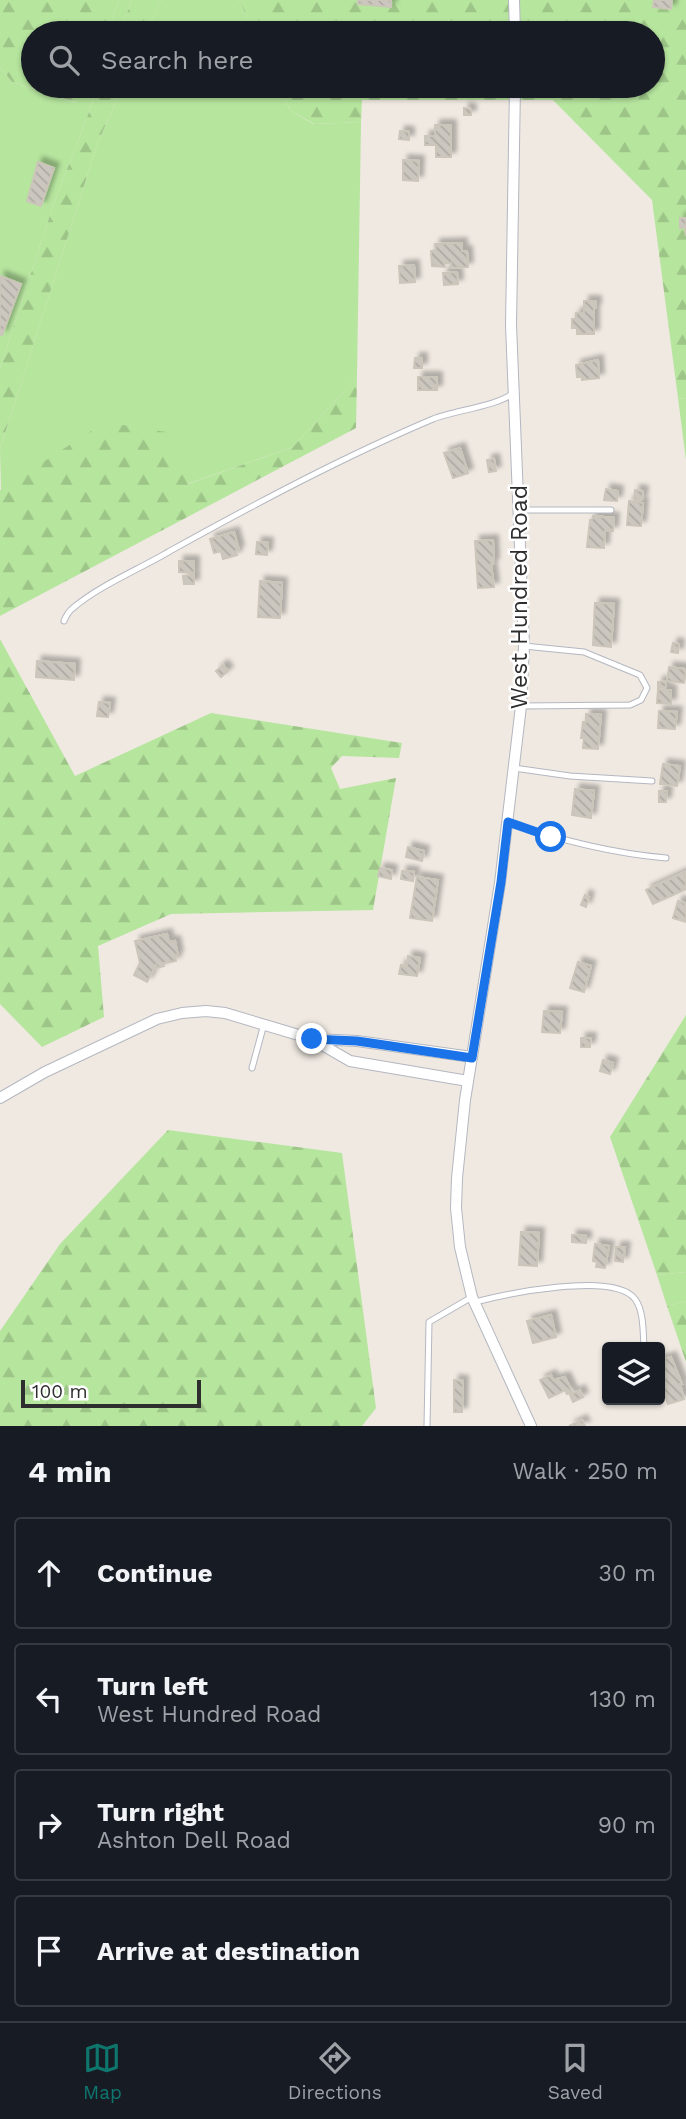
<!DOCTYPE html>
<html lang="en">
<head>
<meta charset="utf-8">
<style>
  body { margin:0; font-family:"Work Sans",sans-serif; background:#242831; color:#f1f3f6 }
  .controls { position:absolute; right:21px; bottom:21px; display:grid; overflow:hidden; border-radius:7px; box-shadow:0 2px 5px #0004 }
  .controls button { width:63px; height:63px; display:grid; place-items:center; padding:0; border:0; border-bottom:2px solid #363941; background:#171b24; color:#f1f3f6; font:35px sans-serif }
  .scale { position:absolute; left:21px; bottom:18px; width:180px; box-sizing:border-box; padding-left:7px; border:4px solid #2e2e2e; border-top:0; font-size:19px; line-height:24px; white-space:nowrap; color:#2e2e2e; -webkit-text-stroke:5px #fff; paint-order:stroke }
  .stop { position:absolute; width:21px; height:21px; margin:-16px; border:5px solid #1a73e8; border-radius:50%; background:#fff }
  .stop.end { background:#1a73e8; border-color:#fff; box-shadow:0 2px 7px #0008 }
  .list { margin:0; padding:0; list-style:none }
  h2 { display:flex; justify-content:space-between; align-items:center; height:91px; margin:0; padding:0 28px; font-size:30px }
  h2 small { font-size:23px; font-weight:400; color:#9ea1a6 }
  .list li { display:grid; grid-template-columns:46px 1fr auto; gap:21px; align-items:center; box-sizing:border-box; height:112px; margin:0 14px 14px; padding:0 14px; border:2px solid #363941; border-radius:7px }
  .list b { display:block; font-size:26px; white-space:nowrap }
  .list p { margin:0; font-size:23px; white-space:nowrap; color:#9ea1a6 }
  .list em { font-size:23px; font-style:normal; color:#9ea1a6 }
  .icon { flex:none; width:38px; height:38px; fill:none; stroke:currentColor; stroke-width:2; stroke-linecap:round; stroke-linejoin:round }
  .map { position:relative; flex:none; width:686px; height:1426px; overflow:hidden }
  .search { position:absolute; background:#171b24; box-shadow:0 2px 5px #0004; left:21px; right:21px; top:21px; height:77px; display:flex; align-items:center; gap:18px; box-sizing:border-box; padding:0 24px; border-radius:38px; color:#9ea1a6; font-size:26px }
  .sheet { height:595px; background:#171b24 }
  nav { display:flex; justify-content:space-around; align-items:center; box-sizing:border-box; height:98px; border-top:2px solid #363941; background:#171b24; font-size:19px; color:#9ea1a6 }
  nav a { display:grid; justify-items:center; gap:4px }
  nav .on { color:#0f766e }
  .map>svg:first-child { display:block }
  .grass { fill:#b6e59e }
  .forest { fill:url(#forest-firs) }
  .building { fill:url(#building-back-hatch); stroke:#cbc5ba; stroke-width:2; filter:url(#shadow) }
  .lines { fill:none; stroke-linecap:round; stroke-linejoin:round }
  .lane-casing { stroke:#b4b7c1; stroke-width:7 }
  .street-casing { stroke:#b4b7c1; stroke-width:12 }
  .lane { stroke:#fff; stroke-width:5 }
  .street { stroke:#fff; stroke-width:10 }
  .route { stroke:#1a73e8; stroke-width:9 }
  .labels { text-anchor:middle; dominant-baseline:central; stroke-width:5; stroke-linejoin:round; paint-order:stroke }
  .street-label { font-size:23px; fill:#2e2e2e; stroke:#fff }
</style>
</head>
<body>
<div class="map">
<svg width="686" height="1426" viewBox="0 0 686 1426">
  <defs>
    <pattern id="forest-firs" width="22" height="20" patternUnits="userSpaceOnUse" patternTransform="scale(1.75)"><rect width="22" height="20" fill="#b6e59e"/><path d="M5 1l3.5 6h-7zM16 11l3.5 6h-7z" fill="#9dc588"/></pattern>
    <pattern id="building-back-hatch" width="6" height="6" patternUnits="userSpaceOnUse" patternTransform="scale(1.75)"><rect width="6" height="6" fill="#cbc7bf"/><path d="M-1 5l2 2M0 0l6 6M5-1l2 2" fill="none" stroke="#afaba4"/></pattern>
    <filter id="shadow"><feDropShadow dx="5" dy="-5" stdDeviation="2" flood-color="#0004"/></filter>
  </defs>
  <rect width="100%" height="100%" fill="#efe9e1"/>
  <path class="grass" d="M119,0H132L119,33H99L111,22Z
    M161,0H239L255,33H146Z
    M0,67L12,82L77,103L85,86H99L53,206L0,368Z
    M123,86H279L290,110L313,124L361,122L357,377L293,447L187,484L1,491L0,449L98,142Z
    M678,398L686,399V460Z
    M686,1272V1301L667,1306L657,1275Z"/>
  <path class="forest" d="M0,0H119L111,22L99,33H33V86H85L78,103L12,82L0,67Z
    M132,0H161L146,33H119Z
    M239,0H686V399L678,398L652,200L553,100H362L361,122L314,124L290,110L279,86H653V33H255Z
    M99,86H123L98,142L0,449V368L53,206Z
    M357,377L356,428L0,616V490L105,422L166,432L188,484L293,447Z
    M0,639L75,776L211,713L402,743L399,758L342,756L331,768L340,789L396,778L373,910L171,914L98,946L104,1017L42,1047L0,1004Z
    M686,1015V1272L657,1275L610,1137Z
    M168,1130L342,1153L376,1408L362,1426H0V1331L60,1244Z
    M686,1301V1362L667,1306Z"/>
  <path class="building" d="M358,0H391V7L358,4Z
    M654,0H672L671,9L653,7Z
    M52,86H65L62,92Z
    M464,108L471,109V115H464Z
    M435,125H451V157H436V145H425V136H435Z
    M400,131L409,132V140L399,139Z
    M403,160L419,161L418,181L403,180Z
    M38,162L54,168L41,206L27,201Z
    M680,218H686V236L685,227L680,228Z
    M462,243V251H467L468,267L451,268V263H444L445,267L432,266L431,251L436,250L435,244Z
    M414,265L415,282L400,283L399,266Z
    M457,272L458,284L444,285L443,273Z
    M0,276L21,284L2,335L0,334Z
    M584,301H596V308H594V334H577V328H572V319H576V313H584Z
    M415,358H422V368H414Z
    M598,360L599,378L582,380V377H577L576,365Z
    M418,377H437V390H418Z
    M460,448L468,473L453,478L444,453Z
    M494,459L496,471L489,472L487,460Z
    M606,489L618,491L617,501L604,500Z
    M635,490L643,491L642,500L634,499Z
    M629,501L643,503L641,526L627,525Z
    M593,516L614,518L613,531H605L604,548L587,547L590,520H592Z
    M234,532L239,550L236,551L237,555L223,559L221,551L214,553L210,539Z
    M493,540L494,563L491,564L494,587L478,588L475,541Z
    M257,542L268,543L267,555L256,554Z
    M179,561H194V573L179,572Z
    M194,575V584H184L183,576Z
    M260,581L282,583L280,618L258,617Z
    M595,603L614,604L611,647L593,645Z
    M673,643L679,644L678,653L671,652Z
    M37,661L75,664L74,680L36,677Z
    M223,665L228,671L221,677L216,671Z
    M669,667L686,669L684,683L667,681Z
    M666,681V687L658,688V682Z
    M658,690H671V704L657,703Z
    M99,702L110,703L108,717L97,716Z
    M659,711L677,712L675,729L658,728Z
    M586,714L601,715L598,749L583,748L584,738H581L583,722H586Z
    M663,764L680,766L677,786L660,784Z
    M575,789L594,791L591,818L572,815Z
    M659,791H667L666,802H659Z
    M408,847L424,851L422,861L406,857Z
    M380,868L392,870L391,879L378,876Z
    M402,871L414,872L413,881L401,879Z
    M685,872L686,889L653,904L646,890Z
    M417,877L438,880L432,921L410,918Z
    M585,895L589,897L586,907L581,905Z
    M678,901L685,903L684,910L686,911V922L673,918Z
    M167,934L169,942L175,941L178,956H175L176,961L164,963V966L157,968L156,965L147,982L134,975L140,963L135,941Z
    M408,956L420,958L417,976L399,974L401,965L407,966Z
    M578,962L591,966L584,992L570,988Z
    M544,1011L562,1012L560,1033L542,1032Z
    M581,1038H591L590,1047H581Z
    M603,1060L613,1063L610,1074L600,1071Z
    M521,1232L539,1233L537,1266L519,1265Z
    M572,1235L586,1236V1243L572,1242Z
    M595,1244L609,1246L605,1268L596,1267L597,1262L593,1261Z
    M616,1247H625L623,1262L615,1261Z
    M551,1315L556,1337L533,1343L527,1321Z
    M671,1357L682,1384H680L684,1399L668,1404L664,1391L660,1392V1360Z
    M551,1375L553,1380L565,1377L572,1392L567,1394L565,1390L549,1398L540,1380Z
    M454,1380L463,1381L462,1412H454Z
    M580,1390L583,1397L573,1402L570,1395Z
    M582,1420L585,1426H569Z"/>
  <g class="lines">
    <g class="lane-casing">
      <path id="lane" d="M519,510H611
        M64,621C66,616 69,611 73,608C100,585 140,569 170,551C255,504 343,457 433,419C453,411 501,405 513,393
        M521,706L630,705L641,700L647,688L640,675L584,652L524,646
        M514,768L570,776L652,781
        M508,822C559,840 612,853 666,858
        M252,1068L264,1024
        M475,1302C506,1294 614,1271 635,1299C644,1311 643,1333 644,1347
        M427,1426L429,1322L472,1297"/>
    </g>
    <g class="street-casing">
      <path id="street" d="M514,0L515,33
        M515,86L511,325L524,646L521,706L500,883L465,1100L457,1178L456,1208L460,1247L472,1297L531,1426
        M315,1039L357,1041L472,1057
        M0,1098L45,1072L157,1019L182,1013L206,1011L225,1013L312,1039L350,1061L468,1081"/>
    </g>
    <use href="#lane" class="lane"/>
    <use href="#street" class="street"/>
  </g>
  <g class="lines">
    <path class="route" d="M312,1039L357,1041L472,1058L501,882L508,822L551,837"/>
  </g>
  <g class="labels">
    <g class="street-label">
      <text transform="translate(519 597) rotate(-90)">West Hundred Road</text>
    </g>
  </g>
</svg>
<div class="controls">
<button><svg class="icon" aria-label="layers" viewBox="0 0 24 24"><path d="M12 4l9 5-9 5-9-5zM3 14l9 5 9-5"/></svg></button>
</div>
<div class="scale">100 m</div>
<div class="stop" style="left:551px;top:837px"></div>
<div class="stop end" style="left:312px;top:1039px"></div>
<div class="search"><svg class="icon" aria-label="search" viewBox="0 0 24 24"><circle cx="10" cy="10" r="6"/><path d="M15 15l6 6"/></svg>Search here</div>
</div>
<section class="sheet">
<h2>4 min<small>Walk · 250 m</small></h2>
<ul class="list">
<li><svg class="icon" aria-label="ahead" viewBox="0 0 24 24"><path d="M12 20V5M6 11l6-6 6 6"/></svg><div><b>Continue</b></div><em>30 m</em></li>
<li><svg class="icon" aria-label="left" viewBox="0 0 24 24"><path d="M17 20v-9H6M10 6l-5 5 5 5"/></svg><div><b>Turn left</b><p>West Hundred Road</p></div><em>130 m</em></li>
<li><svg class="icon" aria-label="right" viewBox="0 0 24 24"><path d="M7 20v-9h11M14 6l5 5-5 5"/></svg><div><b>Turn right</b><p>Ashton Dell Road</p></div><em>90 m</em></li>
<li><svg class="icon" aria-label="arrive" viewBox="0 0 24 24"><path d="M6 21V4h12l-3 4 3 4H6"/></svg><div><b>Arrive at destination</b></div></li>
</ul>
</section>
<nav>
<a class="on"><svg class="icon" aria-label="map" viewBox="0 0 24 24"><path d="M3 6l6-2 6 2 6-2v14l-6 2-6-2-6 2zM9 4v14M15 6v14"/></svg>Map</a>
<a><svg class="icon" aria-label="directions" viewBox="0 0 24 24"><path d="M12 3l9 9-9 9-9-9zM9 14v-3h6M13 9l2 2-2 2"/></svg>Directions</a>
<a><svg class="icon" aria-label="saved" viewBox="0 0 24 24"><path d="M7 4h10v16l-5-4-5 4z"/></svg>Saved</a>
</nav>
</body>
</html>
